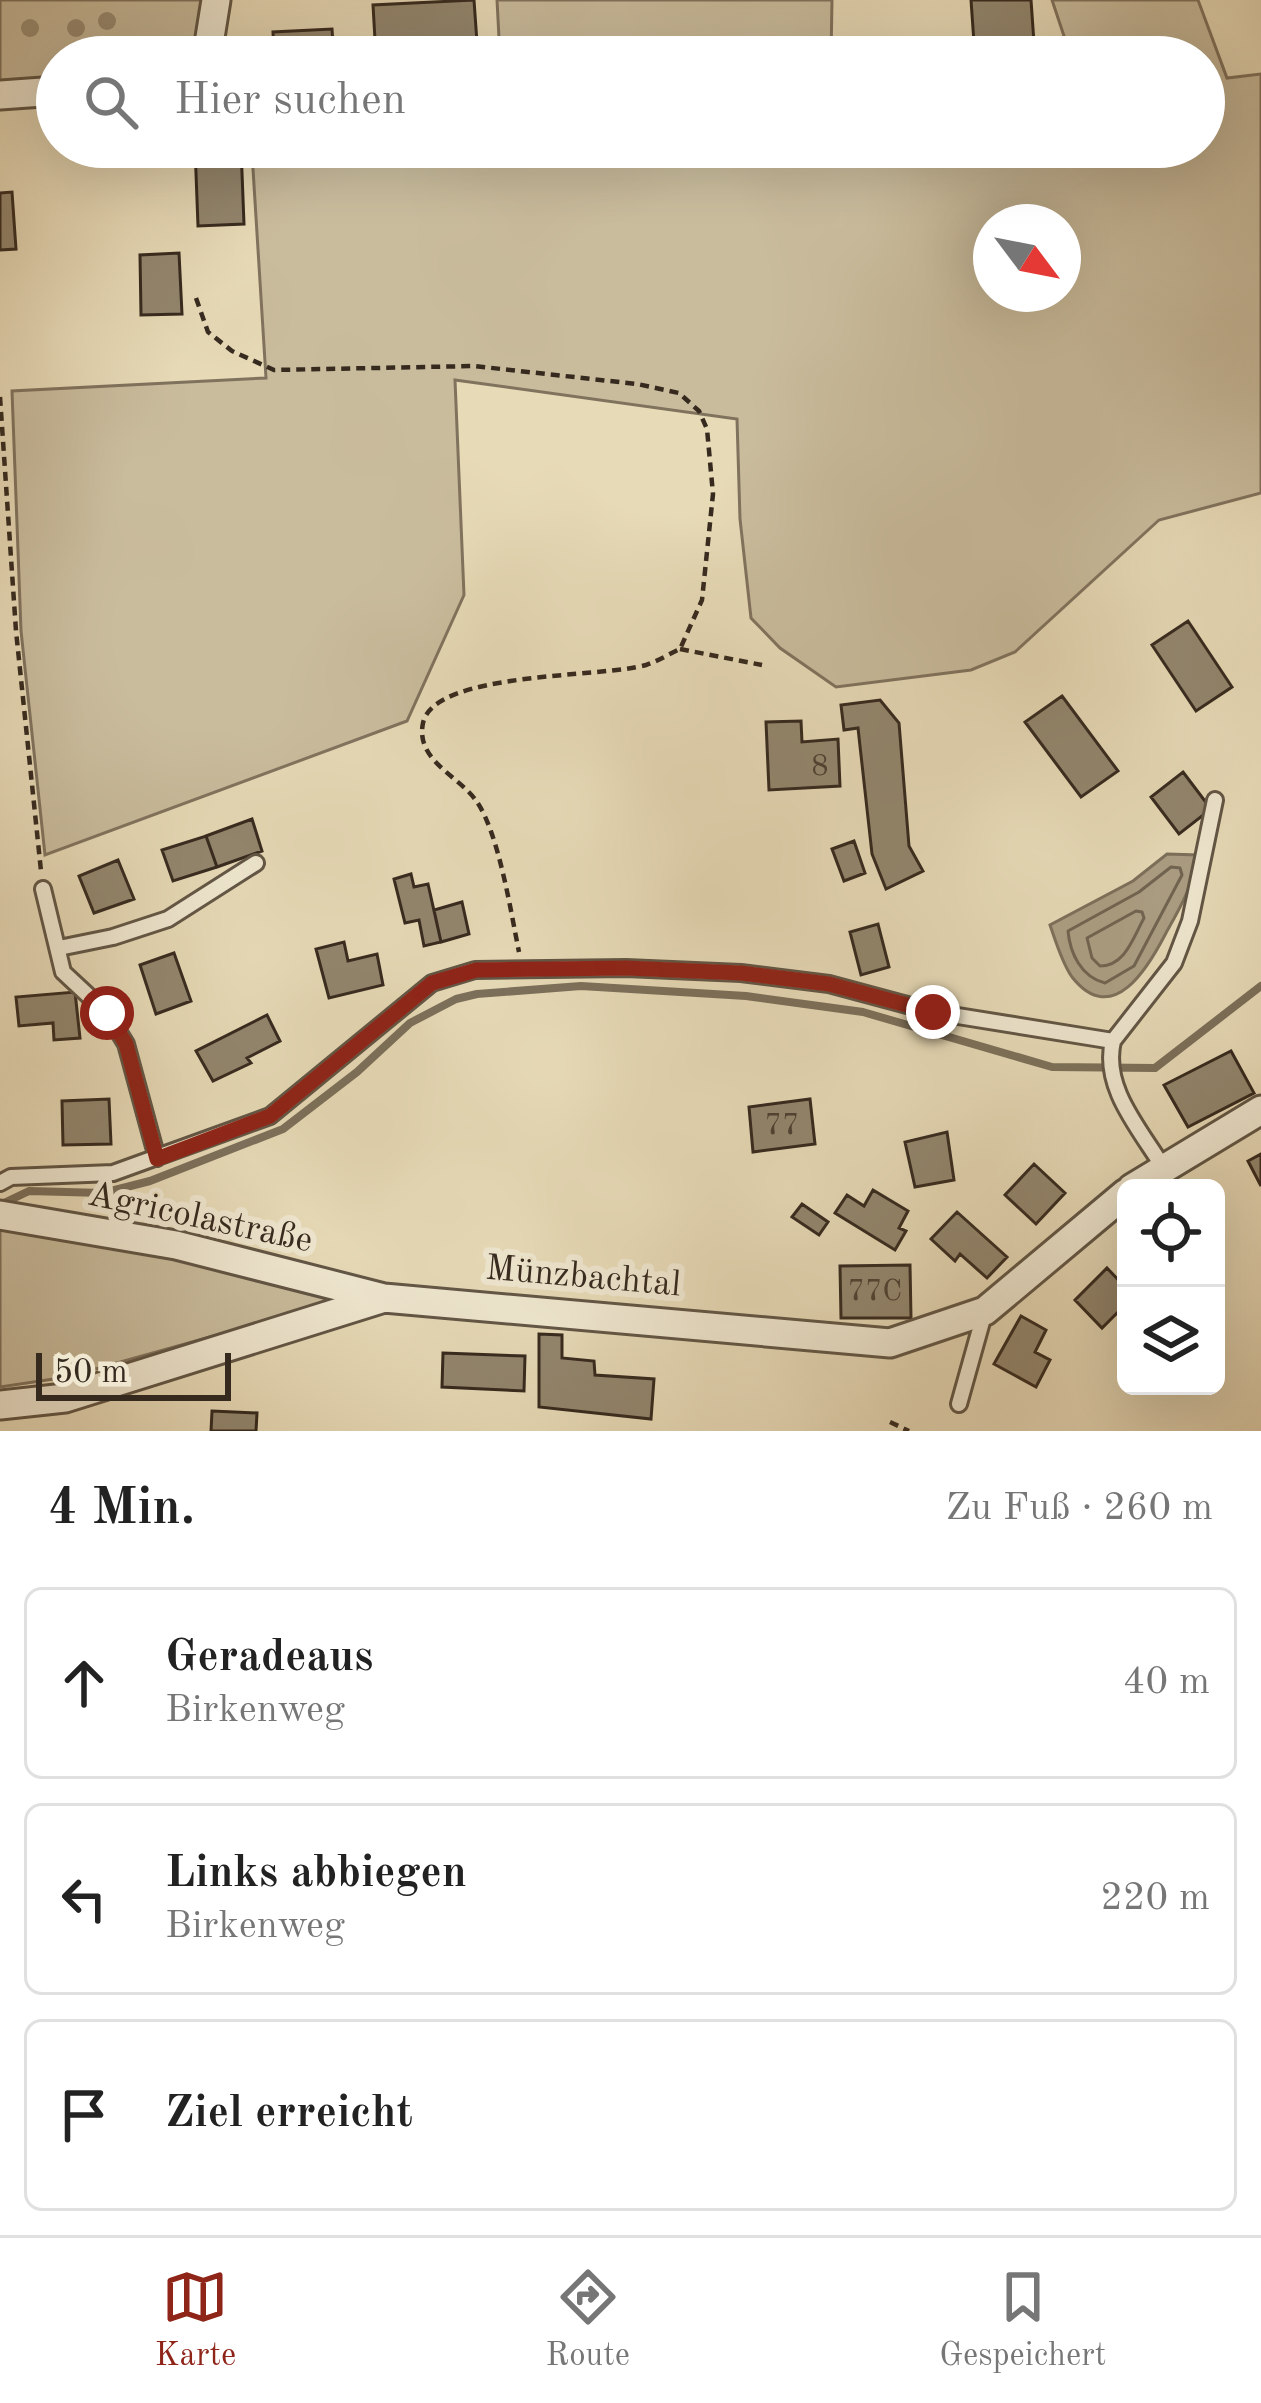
<!DOCTYPE html>
<html lang="de">
<head>
<meta charset="utf-8">
<style>
  body { margin:0; font-family:"Old Standard TT",serif; background:#f2f2f2; color:#222 }
  .controls { position:absolute; right:36px; bottom:36px; display:grid; overflow:hidden; border-radius:18px; box-shadow:0 12px 48px #0002 }
  .controls button { width:108px; height:108px; display:grid; place-items:center; padding:0; border:0; border-bottom:3px solid #e0e0e0; background:#fff; color:#222; font:60px sans-serif }
  .compass { position:absolute; left:973px; top:204px; width:108px; height:108px; border-radius:50%; background:#fff; box-shadow:0 12px 48px #0002; rotate:122deg }
  .scale { position:absolute; left:36px; bottom:30px; width:195px; box-sizing:border-box; padding-left:12px; border:6px solid #362a1f; border-top:0; font-size:33px; line-height:42px; white-space:nowrap; color:#362a1f; -webkit-text-stroke:9px #efe7d0; paint-order:stroke }
  .stop { position:absolute; width:36px; height:36px; margin:-27px; border:9px solid #8f2418; border-radius:50%; background:#fff }
  .stop.end { background:#8f2418; border-color:#fff; box-shadow:0 3px 12px #0008 }
  .list { margin:0; padding:0; list-style:none }
  h2 { display:flex; justify-content:space-between; align-items:center; height:156px; margin:0; padding:0 48px; font-size:51px }
  h2 small { font-size:39px; font-weight:400; color:#767676 }
  .list li { display:grid; grid-template-columns:78px 1fr auto; gap:36px; align-items:center; box-sizing:border-box; height:192px; margin:0 24px 24px; padding:0 24px; border:3px solid #e0e0e0; border-radius:18px }
  .list b { display:block; font-size:45px; white-space:nowrap }
  .list p { margin:0; font-size:39px; white-space:nowrap; color:#767676 }
  .list em { font-size:39px; font-style:normal; color:#767676 }
  .icon { flex:none; width:66px; height:66px; fill:none; stroke:currentColor; stroke-width:2; stroke-linecap:round; stroke-linejoin:round }
  .map { position:relative; flex:none; width:1261px; height:1431px; overflow:hidden }
  .search { position:absolute; background:#fff; box-shadow:0 12px 48px #0002; left:36px; right:36px; top:36px; height:132px; display:flex; align-items:center; gap:30px; box-sizing:border-box; padding:0 42px; border-radius:66px; color:#767676; font-size:45px }
  .sheet { height:804px; background:#fff }
  nav { display:flex; justify-content:space-around; align-items:center; box-sizing:border-box; height:168px; border-top:3px solid #e0e0e0; background:#fff; font-size:33px; color:#767676 }
  nav a { display:grid; justify-items:center; gap:6px }
  nav .on { color:#8f2418 }
  .map>svg:first-child { display:block }
  .green { fill:#c9bc9d; stroke:#80735e; stroke-width:3; fill-rule:evenodd }
  .water { fill:#ab9e83; stroke:#7c705b; stroke-width:3 }
  .lines { fill:none; stroke-linecap:round; stroke-linejoin:round }
  .shore { stroke:#706451; stroke-width:3 }
  .stream { stroke:#7c705b; stroke-width:8 }
  .building { fill:#92866e; stroke:#362a1f; stroke-width:3 }
  .service-casing { stroke:#625645; stroke-width:20 }
  .minor-casing { stroke:#625645; stroke-width:33 }
  .path { stroke:#362a1f; stroke-width:4.5; stroke-dasharray:9 6; stroke-linecap:butt }
  .service { stroke:#efe7d0; stroke-width:14 }
  .minor { stroke:#efe7d0; stroke-width:27 }
  .tree { fill:#9a8d74 }
  .route { stroke:#8f2418; stroke-width:15 }
  .labels { text-anchor:middle; dominant-baseline:central; stroke-width:12; stroke-linejoin:round; paint-order:stroke }
  .number-label { font-size:30px; fill:#4d4133 }
  .street-label { font-size:36px; fill:#362a1f; stroke:#efe7d0 }
</style>
</head>
<body>
<div class="map">
<svg width="1261" height="1431" viewBox="0 0 1261 1431">
  <rect width="100%" height="100%" fill="#e7dab7"/>
  <filter id="stains"><feTurbulence type="fractalNoise" baseFrequency=".00167" numOctaves="4"/><feColorMatrix values="0 0 0 0 .2 0 0 0 0 .09 0 0 0 0 .02 0 0 0 .5 -.17"/></filter>
  <radialGradient id="worn" r=".72"><stop offset=".6" stop-color="#630" stop-opacity="0"/><stop offset="1" stop-color="#630" stop-opacity=".3"/></radialGradient>
  <path class="green" d="M0,0H216L202,57H57V91L0,95Z
    M497,0H832L831,57H500Z
    M1052,0H1198L1227,78L1261,74V493L1159,520L1015,652L971,670L836,687L780,648L751,618L740,519L737,419L455,380L464,595L407,721L45,855L21,631L12,391L266,378L252,153L326,147H1204V57H1071ZM991,222H1063V294H991Z
    M0,1227L177,1253L360,1295L67,1377L0,1387Z"/>
  <path class="water" d="M1167,854L1198,855C1194,884 1180,908 1166,933C1149,966 1113,1029 1072,977C1062,963 1056,942 1050,925L1133,881Z"/>
  <g class="lines">
    <path class="shore" d="M1171,867L1180,868L1182,875L1134,966L1105,983C1081,977 1070,953 1068,931L1139,892Z
      M1136,911L1142,912L1144,918C1133,938 1125,966 1100,966L1092,958L1087,938Z"/>
    <path class="stream" d="M0,1205L29,1191L103,1193L150,1181L283,1129L357,1072L410,1023L456,999L477,994L581,986L746,996L863,1012L1052,1067L1155,1068L1261,986"/>
  </g>
  <path class="building" d="M474,0L478,57H376L373,5Z
    M971,0H1031L1035,57H975Z
    M332,29L334,57H274L273,32Z
    M195,147H241L244,224L198,226Z
    M12,192L16,249L0,250V193Z
    M179,253L182,314L141,315L140,255Z
    M1188,621L1232,687L1196,711L1152,645Z
    M1062,696L1118,771L1081,797L1025,722Z
    M880,700L899,723L909,846L923,871L886,889L872,854L858,728L844,730L841,705Z
    M801,721L802,742L838,739L840,786L769,790L766,722Z
    M1183,772L1211,809L1179,834L1151,797Z
    M252,819L262,851L217,867L206,836Z
    M206,836L217,867L173,881L162,850Z
    M854,841L865,873L844,881L832,849Z
    M118,860L134,899L94,913L79,876Z
    M411,874L414,887L428,884L441,942L424,946L419,920L405,923L394,879Z
    M462,902L469,934L441,942L434,910Z
    M878,924L889,967L861,975L850,932Z
    M344,942L348,961L377,954L383,985L329,998L316,949Z
    M174,953L191,1001L156,1014L140,965Z
    M75,992L80,1038L54,1040L53,1023L19,1026L16,997Z
    M267,1015L280,1041L247,1058L251,1063L213,1081L196,1051Z
    M1231,1051L1254,1093L1188,1127L1164,1085Z
    M109,1099L111,1144L63,1145L62,1101Z
    M810,1099L815,1144L753,1152L749,1107Z
    M947,1132L954,1180L915,1187L905,1142Z
    M1261,1154V1186L1248,1161Z
    M1034,1164L1065,1193L1036,1224L1005,1195Z
    M873,1190L908,1211L899,1228L906,1231L895,1250L835,1213L847,1195L864,1206Z
    M802,1204L828,1222L819,1235L792,1217Z
    M957,1212L1007,1257L987,1278L960,1254L955,1261L931,1239Z
    M910,1265L911,1318H841L840,1266Z
    M1107,1268L1126,1288V1304L1102,1328L1075,1300Z
    M1021,1316L1046,1330L1035,1352L1050,1360L1036,1387L994,1364Z
    M539,1334L562,1335V1358L594,1361L595,1375L654,1379L651,1419L539,1407Z
    M443,1353L525,1356L524,1391L442,1387Z
    M212,1411L257,1413L256,1431H211Z"/>
  <g class="lines">
    <g class="service-casing">
      <path id="service" d="M43,889L63,972L107,1013L126,1044L157,1158
        M59,948L113,937L168,919L256,863
        M1113,1041L1174,963L1190,921L1215,800
        M0,1183L11,1177L113,1173L270,1116L432,983L475,970L626,968L741,973L829,984L933,1012L1113,1041C1102,1087 1139,1128 1163,1167
        M959,1404L985,1311"/>
    </g>
    <g class="minor-casing">
      <path id="minor" d="M202,57L208,50L216,0
        M0,95L57,91
        M1132,1188L1261,1110
        M0,1215L176,1245L384,1298
        M0,1405L65,1398L384,1298L890,1343L985,1311L1126,1193"/>
    </g>
    <path class="path" d="M196,298L208,332L232,351L274,370L474,366L637,384L679,393L699,411L707,429L713,494L702,600L680,649C669,654 658,661 646,665C602,678 434,671 423,723C415,761 460,776 477,802C499,834 511,913 519,952
      M0,397L16,631L41,871
      M680,649L762,665
      M890,1422L909,1431"/>
    <use href="#service" class="service"/>
    <use href="#minor" class="minor"/>
  </g>
  <g class="tree">
    <circle cx="107" cy="21" r="9"/>
    <circle cx="30" cy="28" r="9"/>
    <circle cx="76" cy="28" r="9"/>
  </g>
  <g class="lines">
    <path class="route" d="M107,1013L126,1044L157,1159L270,1116L432,983L476,970L626,968L741,973L829,984L933,1012"/>
  </g>
  <g class="labels">
    <g class="number-label">
      <text x="820" y="767">8</text>
      <text x="782" y="1126">77</text>
      <text x="875" y="1292">77C</text>
    </g>
    <g class="street-label">
      <text transform="translate(200 1219) rotate(12)">Agricolastraße</text>
      <text transform="translate(583 1278) rotate(5)">Münzbachtal</text>
    </g>
  </g>
  <rect width="100%" height="100%" filter="url(#stains)"/>
  <rect width="100%" height="100%" fill="url(#worn)"/>
</svg>
<div class="controls">
<button><svg class="icon" aria-label="locate" viewBox="0 0 24 24"><circle cx="12" cy="12" r="6"/><path d="M12 2v4M12 18v4M2 12h4M18 12h4"/></svg></button>
<button><svg class="icon" aria-label="layers" viewBox="0 0 24 24"><path d="M12 4l9 5-9 5-9-5zM3 14l9 5 9-5"/></svg></button>
</div>
<svg class="compass" viewBox="-18 -18 36 36"><path d="M0-13l5 13h-10z" fill="#e53935"/><path d="M0 13l5-13h-10z" fill="#767676"/></svg>
<div class="scale">50 m</div>
<div class="stop" style="left:107px;top:1013px"></div>
<div class="stop end" style="left:933px;top:1012px"></div>
<div class="search"><svg class="icon" aria-label="search" viewBox="0 0 24 24"><circle cx="10" cy="10" r="6"/><path d="M15 15l6 6"/></svg>Hier suchen</div>
</div>
<section class="sheet">
<h2>4 Min.<small>Zu Fuß · 260 m</small></h2>
<ul class="list">
<li><svg class="icon" aria-label="ahead" viewBox="0 0 24 24"><path d="M12 20V5M6 11l6-6 6 6"/></svg><div><b>Geradeaus</b><p>Birkenweg</p></div><em>40 m</em></li>
<li><svg class="icon" aria-label="left" viewBox="0 0 24 24"><path d="M17 20v-9H6M10 6l-5 5 5 5"/></svg><div><b>Links abbiegen</b><p>Birkenweg</p></div><em>220 m</em></li>
<li><svg class="icon" aria-label="arrive" viewBox="0 0 24 24"><path d="M6 21V4h12l-3 4 3 4H6"/></svg><div><b>Ziel erreicht</b></div></li>
</ul>
</section>
<nav>
<a class="on"><svg class="icon" aria-label="map" viewBox="0 0 24 24"><path d="M3 6l6-2 6 2 6-2v14l-6 2-6-2-6 2zM9 4v14M15 6v14"/></svg>Karte</a>
<a><svg class="icon" aria-label="directions" viewBox="0 0 24 24"><path d="M12 3l9 9-9 9-9-9zM9 14v-3h6M13 9l2 2-2 2"/></svg>Route</a>
<a><svg class="icon" aria-label="saved" viewBox="0 0 24 24"><path d="M7 4h10v16l-5-4-5 4z"/></svg>Gespeichert</a>
</nav>
</body>
</html>
